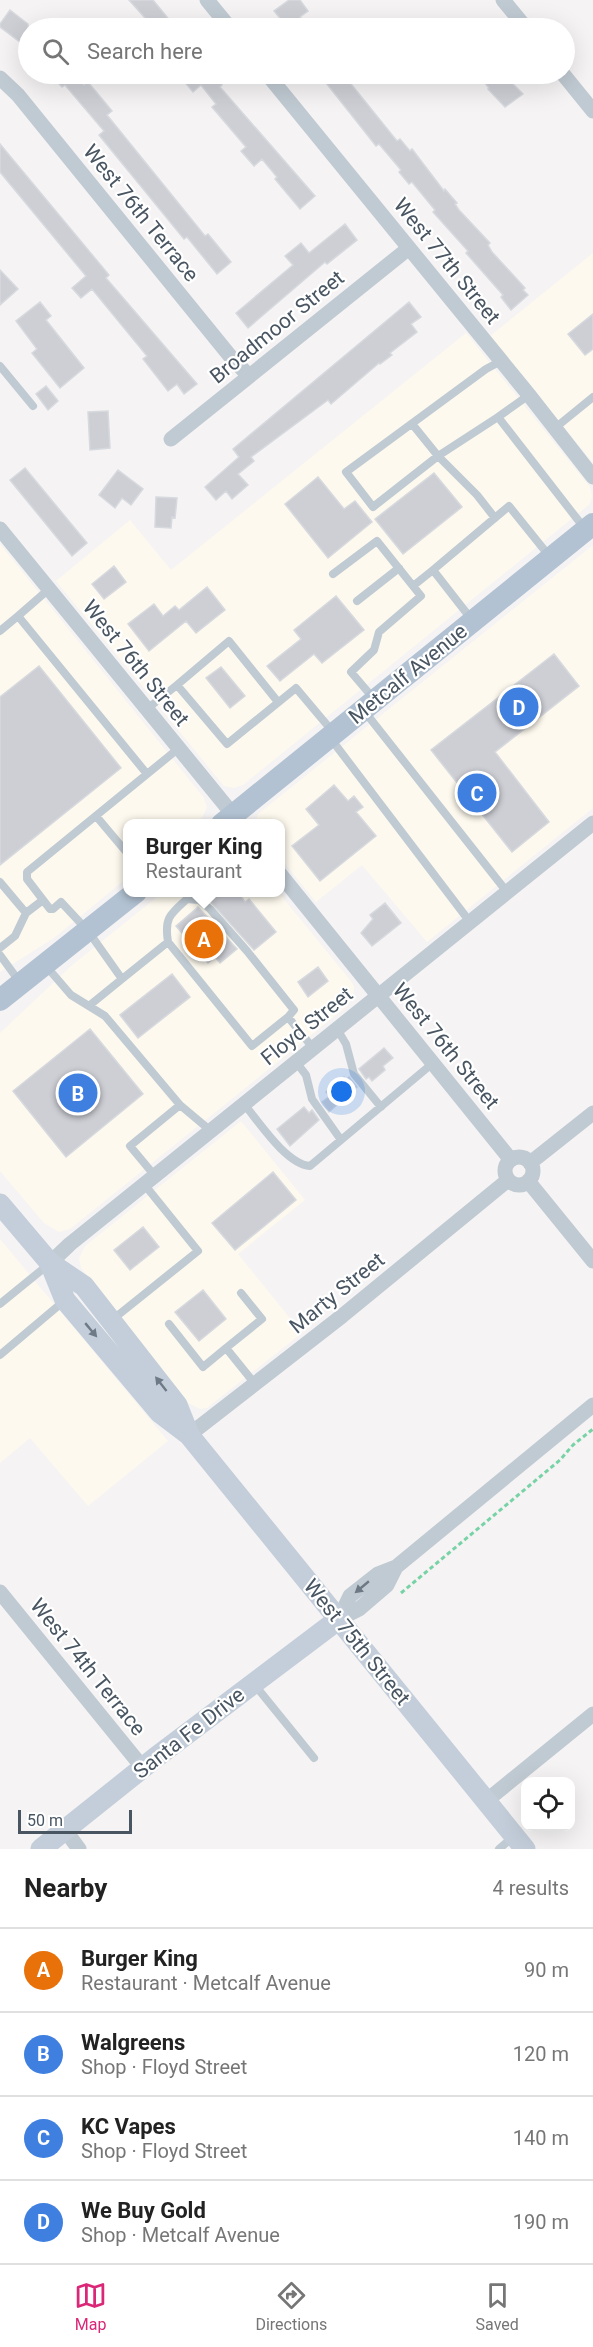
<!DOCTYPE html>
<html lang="en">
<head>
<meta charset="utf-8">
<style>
  body { margin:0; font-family:Roboto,sans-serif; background:#f2f2f2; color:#222 }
  .controls { position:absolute; right:18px; bottom:18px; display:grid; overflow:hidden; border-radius:12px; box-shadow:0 6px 24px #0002 }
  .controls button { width:54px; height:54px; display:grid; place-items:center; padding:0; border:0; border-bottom:2px solid #e0e0e0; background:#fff; color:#222; font:30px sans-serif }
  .scale { position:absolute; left:18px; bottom:15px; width:114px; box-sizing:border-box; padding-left:6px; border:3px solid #495662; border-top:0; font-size:16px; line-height:21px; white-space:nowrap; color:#495662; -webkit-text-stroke:4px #fff; paint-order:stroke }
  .you { position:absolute; left:342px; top:1092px; width:21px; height:21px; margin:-15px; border:4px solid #fff; border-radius:50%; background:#1a73e8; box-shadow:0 0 0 9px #1a73e833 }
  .badge { display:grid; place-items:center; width:39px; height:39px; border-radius:50%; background:#db2777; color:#fff; font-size:20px; font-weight:700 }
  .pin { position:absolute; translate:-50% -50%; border:3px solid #fff; box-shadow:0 2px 6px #0006 }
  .popup { position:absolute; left:123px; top:819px; width:162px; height:78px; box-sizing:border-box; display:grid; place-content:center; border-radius:12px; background:#fff; filter:drop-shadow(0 2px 4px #0005); font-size:20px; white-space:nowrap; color:#767676 }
  .popup b { font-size:22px; color:#222 }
  .popup::after { content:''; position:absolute; left:50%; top:100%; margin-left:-12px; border:12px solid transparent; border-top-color:#fff }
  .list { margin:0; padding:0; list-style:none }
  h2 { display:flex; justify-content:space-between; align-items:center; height:78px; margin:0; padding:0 24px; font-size:26px }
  h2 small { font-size:20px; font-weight:400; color:#767676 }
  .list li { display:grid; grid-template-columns:39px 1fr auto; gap:18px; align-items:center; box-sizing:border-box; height:84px; padding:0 24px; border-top:2px solid #e0e0e0 }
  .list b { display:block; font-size:22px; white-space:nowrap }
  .list p { margin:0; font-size:20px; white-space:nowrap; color:#767676 }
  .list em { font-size:20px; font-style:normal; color:#767676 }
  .icon { flex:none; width:33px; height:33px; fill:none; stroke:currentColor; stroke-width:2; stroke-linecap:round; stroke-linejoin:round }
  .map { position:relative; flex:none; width:593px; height:1849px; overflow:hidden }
  .search { position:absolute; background:#fff; box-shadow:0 6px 24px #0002; left:18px; right:18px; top:18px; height:66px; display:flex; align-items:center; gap:15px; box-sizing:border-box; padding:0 21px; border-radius:33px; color:#767676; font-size:22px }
  .sheet { height:414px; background:#fff }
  nav { display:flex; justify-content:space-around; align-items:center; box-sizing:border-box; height:84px; border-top:2px solid #e0e0e0; background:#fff; font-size:16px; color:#767676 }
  nav a { display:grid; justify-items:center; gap:3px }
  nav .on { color:#db2777 }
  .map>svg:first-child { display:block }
  .commercial { fill:#fdf9ee }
  .building { fill:#cdcfd5; stroke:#d6d9de; stroke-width:1.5 }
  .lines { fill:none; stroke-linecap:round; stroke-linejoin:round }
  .path { stroke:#77d3a6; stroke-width:3; stroke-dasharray:4.5 3; stroke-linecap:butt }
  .lane { stroke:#c0cad2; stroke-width:8 }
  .street { stroke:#c0cad2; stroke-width:15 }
  .secondary { stroke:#c3ceda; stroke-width:21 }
  .primary { stroke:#b2c2d2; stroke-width:22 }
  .oneway { fill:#6e7a86 }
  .oneway2 { fill:#6d7984 }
  .labels { text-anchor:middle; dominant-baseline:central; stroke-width:4.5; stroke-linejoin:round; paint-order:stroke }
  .street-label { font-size:21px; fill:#495662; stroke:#fff }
</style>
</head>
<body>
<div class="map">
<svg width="593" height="1849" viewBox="0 0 593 1849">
  <rect width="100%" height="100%" fill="#f5f3f3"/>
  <path class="commercial" d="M593,253V463L490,336Z
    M466,333L590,487L592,496L590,504L243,785L234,788L224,786L56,581L130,520L171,570Z
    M0,544L204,798L207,807L202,818L194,823L128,824L127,878L54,938L0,972Z
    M593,545V808L427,942L362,865L316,902L281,859L280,824H255L258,814Z
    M162,893H279L350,980L354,986L353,998L346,1007L70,1229L59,1232L44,1223L0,1171V1033L71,966Z
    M241,1121L305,1200L238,1254L302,1333L207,1408L200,1409L188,1403L81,1268L79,1258L85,1246Z
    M0,1239L168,1441L88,1506L30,1438L0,1463Z"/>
  <path class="building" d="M129,0H153L176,28H154Z
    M289,0H300L308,11L300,17L309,28H288L274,11Z
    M10,10L28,24V48L0,27V24Z
    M50,74H78L76,75L84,85L88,82L112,111L107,115L205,236L208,234L231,262L217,274L187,237L184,239L99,135L104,131L65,85L62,87Z
    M178,74H214L222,85L220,87L315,196L300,209L275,179L277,177L262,159L254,166L241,151L246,147L212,107L216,104L201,85L193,92Z
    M319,74H343L397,141L400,139L410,151L412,149L444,191L445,189L457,203L455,204L459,210L490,243L488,245L492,252L525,288L523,290L528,295L511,310L501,297L503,295L466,253L468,251L433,212L435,210L412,182L409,184L399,172L401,170L379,144L376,146Z
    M478,74H503L523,94L505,107L488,89L489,88Z
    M0,144L109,275L106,278L197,384L184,394L177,384L168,391L143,359L147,356L92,289L81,298L72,288L86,276L0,172Z
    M345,224L357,240L327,264L325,262L248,328L236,313L293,265L285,256L301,243L309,253Z
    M0,270L18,289L0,305Z
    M40,302L51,316L46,320L84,368L60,388L32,353L37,349L16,321Z
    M409,302L421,317L411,324L417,332L390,353L392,355L380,364L379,363L331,404L328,400L251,457L254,461L238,474L248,485L232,499L226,491L216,500L205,487L239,457L233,449Z
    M593,314V349L585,355L568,334Z
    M46,386L58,401L48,410L36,394Z
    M108,411L110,448L90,450L88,412Z
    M25,468L87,543L72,556L10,480Z
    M118,470L143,489L131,505L122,498L115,508L99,495Z
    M434,473L462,507L403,554L375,519Z
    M318,477L344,509L355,501L372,522L328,558L285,504Z
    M156,497L177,498L175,518L172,517L171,528L155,527Z
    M114,566L126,582L104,599L92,584Z
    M207,587L225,610L196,633L186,621L149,651L128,624L154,604L163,616L175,606L179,610Z
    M336,596L364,630L322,663L314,654L280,681L267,666L301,639L294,630Z
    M554,654L579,686L495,752L549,822L512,852L431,750Z
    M39,666L121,768L0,865V697Z
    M221,667L245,696L230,708L206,678Z
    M334,785L348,801L354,796L363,807L356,812L376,836L320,881L292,846L319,825L306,809Z
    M216,892H238L245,902L249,899L276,932L254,950L208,899Z
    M385,903L401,923L372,946L361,933L373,919L370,915Z
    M198,907L237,949L220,963L215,957L208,963L176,926Z
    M318,967L328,981L308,997L298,982Z
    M172,974L190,997L138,1038L120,1015Z
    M90,1029L143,1094L66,1157L13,1091Z
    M384,1048L393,1058L383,1066L385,1070L372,1081L369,1077L366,1079L359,1069Z
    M344,1077L346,1080L349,1077L357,1087L329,1112L322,1102L330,1096L326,1092Z
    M304,1107L309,1113L312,1110L319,1120L290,1146L277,1129Z
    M273,1172L296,1200L235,1250L212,1223Z
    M143,1227L159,1247L130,1270L114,1250Z
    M203,1290L226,1319L199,1341L175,1312Z"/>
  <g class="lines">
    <path class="path" d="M401,1593L560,1460L573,1445L593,1429"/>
    <path class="lane" d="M0,366L33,406
      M529,395L498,417L585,529
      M413,425L438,456L373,507L346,472L486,369L501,361
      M555,428L593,397
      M495,518L477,495L438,456L498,417
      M333,574L377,541L421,596L379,632L374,650L351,672L374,699
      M413,586L433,570
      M49,589L18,616L147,774
      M357,601L399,568
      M472,620L433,570L509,506L550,557
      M0,631L18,616
      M177,685L229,641L278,702
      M147,709L177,685L227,744L296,688L333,732
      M365,712L507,892
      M331,739L470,922
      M96,816L128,854
      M0,882L26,913L43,900
      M168,942C164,918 170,914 187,899L199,900L210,909L247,951L294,1010L288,1017
      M0,948L15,936L26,913
      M0,955L19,981
      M46,966L71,995L105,1016L180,1105L130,1146L155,1176
      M122,979L168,942L252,1046L288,1017L313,1048
      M90,1005L122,979L88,931L61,902L53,909H50L27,879V872L179,748
      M337,1029L346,1044L354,1074L381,1107
      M296,1062L306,1075L312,1099L341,1140
      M244,1104C259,1122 286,1164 310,1166L433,1063
      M180,1105L211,1131
      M241,1293L262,1319L226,1348L255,1384
      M0,1304L49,1264
      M112,1320L198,1251L144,1184
      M169,1324L203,1367L226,1348
      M0,1355L64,1301
      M254,1684L314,1758
      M499,1849L513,1837"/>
    <path class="street" d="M207,0L230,28
      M503,0L526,28
      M267,74L529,395L593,477
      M563,74L593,111
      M0,78L18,95L230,356L249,376
      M171,439L409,248
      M0,529L239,822
      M280,874L511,1160
      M505 1171a14 14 0 1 1 28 0a14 14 0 1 1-28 0Z
      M530,1163L593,1113
      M528,1181L593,1261
      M50,1263L70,1244L593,823
      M189,1435L342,1316L508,1180
      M0,1592L143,1768
      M339,1619L350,1596L378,1574L396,1567L593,1405
      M339,1619L359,1609L387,1585L396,1567
      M486,1801L593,1714
      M65,1830L79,1849"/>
    <path class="secondary" d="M0,1204L50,1263L84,1286L177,1405L189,1435
      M50,1263L65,1300L160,1413L189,1435L525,1849
      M41,1849L155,1758L339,1619"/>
    <path class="primary" d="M222,824L593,524
      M0,1000L136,892"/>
  </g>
  <defs><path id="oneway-solid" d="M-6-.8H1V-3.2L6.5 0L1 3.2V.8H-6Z" transform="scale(1.5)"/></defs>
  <g class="oneway">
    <use href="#oneway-solid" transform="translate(91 1330) rotate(50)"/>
    <use href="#oneway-solid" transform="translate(161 1384) rotate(-128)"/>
  </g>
  <use class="oneway2" href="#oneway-solid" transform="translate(362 1587) rotate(140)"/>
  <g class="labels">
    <g class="street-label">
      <text transform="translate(141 213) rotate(51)">West 76th Terrace</text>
      <text transform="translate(447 261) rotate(51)">West 77th Street</text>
      <text transform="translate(277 327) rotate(-39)">Broadmoor Street</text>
      <text transform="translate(136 663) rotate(51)">West 76th Street</text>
      <text transform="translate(408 674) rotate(-39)">Metcalf Avenue</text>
      <text transform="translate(307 1026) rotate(-39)">Floyd Street</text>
      <text transform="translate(446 1046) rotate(51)">West 76th Street</text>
      <text transform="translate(337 1293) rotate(-39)">Marty Street</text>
      <text transform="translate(357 1642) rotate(51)">West 75th Street</text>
      <text transform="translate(88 1667) rotate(51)">West 74th Terrace</text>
      <text transform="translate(189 1733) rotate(-38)">Santa Fe Drive</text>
    </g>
  </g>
</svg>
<div class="controls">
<button><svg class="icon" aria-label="locate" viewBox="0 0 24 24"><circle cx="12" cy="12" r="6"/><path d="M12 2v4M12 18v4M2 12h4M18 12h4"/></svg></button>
</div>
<div class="scale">50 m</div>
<div class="you"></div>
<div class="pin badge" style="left:204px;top:939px;background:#e8710a">A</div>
<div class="popup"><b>Burger King</b>Restaurant</div>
<div class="pin badge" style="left:78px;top:1093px;background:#3f7fe0">B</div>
<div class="pin badge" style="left:477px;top:793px;background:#3f7fe0">C</div>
<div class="pin badge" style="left:519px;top:707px;background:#3f7fe0">D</div>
<div class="search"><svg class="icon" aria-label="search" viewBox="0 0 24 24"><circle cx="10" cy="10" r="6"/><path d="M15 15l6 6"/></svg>Search here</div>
</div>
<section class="sheet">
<h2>Nearby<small>4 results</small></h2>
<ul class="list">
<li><span class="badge" style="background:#e8710a">A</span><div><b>Burger King</b><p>Restaurant · Metcalf Avenue</p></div><em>90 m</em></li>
<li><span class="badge" style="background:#3f7fe0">B</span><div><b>Walgreens</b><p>Shop · Floyd Street</p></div><em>120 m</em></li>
<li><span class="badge" style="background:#3f7fe0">C</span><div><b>KC Vapes</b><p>Shop · Floyd Street</p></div><em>140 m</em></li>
<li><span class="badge" style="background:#3f7fe0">D</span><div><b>We Buy Gold</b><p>Shop · Metcalf Avenue</p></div><em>190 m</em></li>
</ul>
</section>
<nav>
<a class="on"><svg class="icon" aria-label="map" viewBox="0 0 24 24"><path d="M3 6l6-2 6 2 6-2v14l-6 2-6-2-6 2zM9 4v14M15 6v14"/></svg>Map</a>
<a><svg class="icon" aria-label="directions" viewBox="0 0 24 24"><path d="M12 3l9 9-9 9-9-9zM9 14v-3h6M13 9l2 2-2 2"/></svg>Directions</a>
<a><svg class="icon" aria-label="saved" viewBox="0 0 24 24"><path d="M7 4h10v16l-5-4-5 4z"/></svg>Saved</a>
</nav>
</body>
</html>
